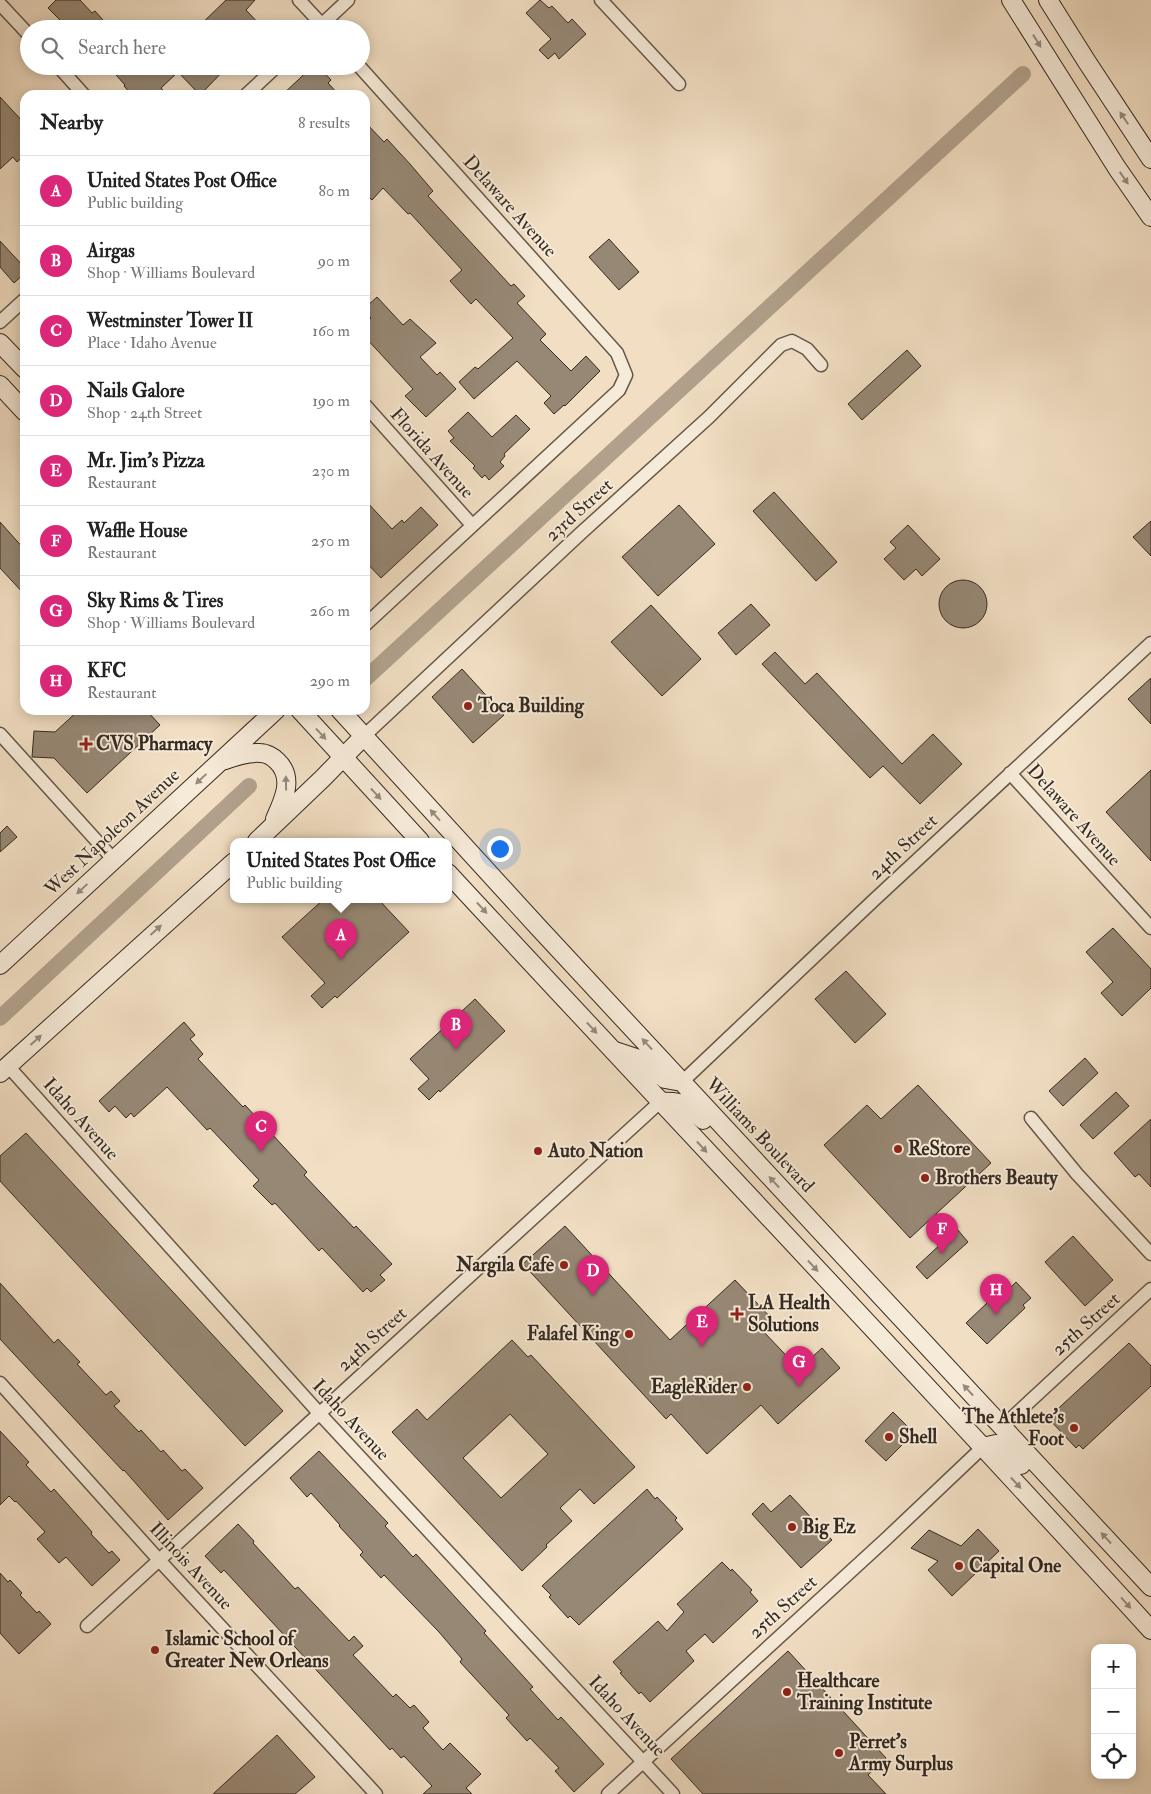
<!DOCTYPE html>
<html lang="en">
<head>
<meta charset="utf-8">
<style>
  body { margin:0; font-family:"IM FELL Double Pica",serif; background:#f2f2f2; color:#222 }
  .controls { position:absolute; right:15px; bottom:15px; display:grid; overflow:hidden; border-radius:10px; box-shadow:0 2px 12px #0003 }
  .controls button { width:45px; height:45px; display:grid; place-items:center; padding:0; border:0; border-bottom:1px solid #e0e0e0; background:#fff; color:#222; font:25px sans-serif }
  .you { position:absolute; left:499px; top:848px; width:18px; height:18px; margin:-12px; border:4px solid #fff; border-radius:50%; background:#1a73e8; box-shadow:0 0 0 8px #1a73e833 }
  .badge { display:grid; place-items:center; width:32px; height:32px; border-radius:50%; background:#db2777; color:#fff; font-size:16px; font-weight:700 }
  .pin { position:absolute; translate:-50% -41px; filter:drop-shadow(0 1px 2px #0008) }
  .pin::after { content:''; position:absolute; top:26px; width:18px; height:15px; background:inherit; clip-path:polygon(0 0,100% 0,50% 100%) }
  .popup { position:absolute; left:230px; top:838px; width:222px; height:65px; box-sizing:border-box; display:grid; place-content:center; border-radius:10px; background:#fff; filter:drop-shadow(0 1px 4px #0005); font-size:16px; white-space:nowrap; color:#767676 }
  .popup b { font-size:19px; color:#222 }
  .popup::after { content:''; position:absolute; left:50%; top:100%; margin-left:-10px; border:10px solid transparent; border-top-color:#fff }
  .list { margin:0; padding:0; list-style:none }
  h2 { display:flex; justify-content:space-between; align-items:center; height:65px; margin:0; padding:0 20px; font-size:21px }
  h2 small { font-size:16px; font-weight:400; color:#767676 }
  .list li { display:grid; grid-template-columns:32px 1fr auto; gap:15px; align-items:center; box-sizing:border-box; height:70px; padding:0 20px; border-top:1px solid #e0e0e0 }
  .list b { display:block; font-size:19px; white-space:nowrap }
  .list p { margin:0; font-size:16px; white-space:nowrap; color:#767676 }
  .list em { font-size:16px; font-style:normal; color:#767676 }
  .icon { flex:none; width:28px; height:28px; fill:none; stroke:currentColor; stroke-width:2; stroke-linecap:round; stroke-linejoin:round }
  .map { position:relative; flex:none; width:1151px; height:1794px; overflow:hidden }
  .search { position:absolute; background:#fff; box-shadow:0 2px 12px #0003; left:20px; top:20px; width:350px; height:55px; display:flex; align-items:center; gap:12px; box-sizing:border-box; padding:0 18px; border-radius:28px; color:#767676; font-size:19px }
  .panel { position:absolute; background:#fff; box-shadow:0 2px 12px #0003; left:20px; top:90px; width:350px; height:625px; border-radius:15px }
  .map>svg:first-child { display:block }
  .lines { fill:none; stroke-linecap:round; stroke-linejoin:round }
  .canal { stroke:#b1a18c; stroke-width:16 }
  .building { fill:#978875; stroke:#352a21; fill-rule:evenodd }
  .street-casing { stroke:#64574a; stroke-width:15 }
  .secondary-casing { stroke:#352a21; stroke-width:20 }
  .street { stroke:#f6ead8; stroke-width:12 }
  .secondary { stroke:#f6ead8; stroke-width:18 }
  .oneway { fill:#968a7c }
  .poi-dot { fill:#8f2418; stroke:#f6ead8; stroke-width:2 }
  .labels { text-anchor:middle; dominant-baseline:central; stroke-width:4; stroke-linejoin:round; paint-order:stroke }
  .street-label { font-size:19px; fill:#352a21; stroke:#f6ead8 }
  .poi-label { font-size:19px; font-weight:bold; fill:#352a21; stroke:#f6ead8; text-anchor:start }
</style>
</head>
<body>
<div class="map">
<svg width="1151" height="1794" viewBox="0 0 1151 1794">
  <rect width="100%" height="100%" fill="#f1dec3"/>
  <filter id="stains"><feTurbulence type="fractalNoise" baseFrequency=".004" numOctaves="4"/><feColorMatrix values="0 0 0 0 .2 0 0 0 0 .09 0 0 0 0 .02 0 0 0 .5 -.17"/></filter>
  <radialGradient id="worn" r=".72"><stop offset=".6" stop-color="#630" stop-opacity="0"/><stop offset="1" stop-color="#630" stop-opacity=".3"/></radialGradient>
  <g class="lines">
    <path class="canal" d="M365,679L1023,74
      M0,1018L249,786"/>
  </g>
  <path class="building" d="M56,0H80L92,13L95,11L111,29H56L62,22L48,8Z
    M226,0H255L246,10L264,29H196Z
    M540,0L549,8L552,6L568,23L572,19L586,34L559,59L555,53L548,59L539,50L551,39L526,13Z
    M108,66H228L200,95L178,72L161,88L167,95H132L124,86L125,85Z
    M313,66H318L331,80L328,83L339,95H282Z
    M0,97L25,124V155L17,162L13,157L0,169Z
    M365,122L384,142L387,139L410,164L433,191L428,196L511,286L514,284L525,296L517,303L546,334L540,340L571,371L586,356L600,371L565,406L564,405L554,414L544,403L551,396L517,361L474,399L459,382L475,367L478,369L513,338L476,299L471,304L450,281L462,270L410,213L408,214L383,188L372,200L365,193Z
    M609,239L639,272L619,290L589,257Z
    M0,241L25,268V273L14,283L0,267Z
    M377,297L403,325L410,319L436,343L420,357L437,375L440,372L456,389L426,417L405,396L413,389L365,337V324L371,318L365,311V308Z
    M907,350L921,366L862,420L848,404Z
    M468,412L492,437L516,415L530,429L504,454L505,456L500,462L504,466L489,480L485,475L482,478L473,468L475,466L450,441L454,438L448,431Z
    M774,492L837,562L816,581L753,511Z
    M365,500L392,529L402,520L404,523L421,507L438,525L381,578L365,561Z
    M679,505L715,544L658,596L622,557Z
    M1151,521V556L1133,537Z
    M0,522L25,550V595L0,568Z
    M908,525L940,559L922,576L916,569L904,580L884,559L896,548L890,542Z
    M939 604a24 24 0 1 1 48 0a24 24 0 1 1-48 0Z
    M751,604L770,625L736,655L718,633Z
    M651,605L701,659L662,696L611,642Z
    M775,652L805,684L817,673L902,764L933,734L962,764L920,804L883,766L870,778L762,664Z
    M462,669L504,715L473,743L432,697Z
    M1151,678V724L1128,699Z
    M79,710H146L160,725L87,793L54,758L32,757L34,731L55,732Z
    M1151,770V861L1106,812Z
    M7,826L17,837L0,852V833Z
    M324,899H378L409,932L337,998L335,996L322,1008L311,996L325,983L282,937Z
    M1113,928L1151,969V988L1122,1016L1101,993L1113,982L1086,952Z
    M846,971L886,1014L855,1043L815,999Z
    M475,999L505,1031L440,1092L439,1090L429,1100L418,1089L429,1079L410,1059Z
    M184,1022L195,1035L190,1039L203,1054L198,1059L243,1107L245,1105L307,1172L304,1175L354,1228L356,1226L392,1264L380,1275L385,1280L371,1292L367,1288L363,1292L322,1248L319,1251L275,1203L272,1205L253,1186L259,1180L210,1128L207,1130L167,1087L134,1117L131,1113L126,1118L115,1106L109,1112L99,1101Z
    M1085,1058L1098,1073L1063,1106L1049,1091Z
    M918,1085L991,1163L910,1238L824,1145L867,1105L881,1119Z
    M1116,1092L1129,1106L1093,1139L1080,1125Z
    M1151,1119V1187L1139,1174L1135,1177L1114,1153Z
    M26,1133L283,1411L245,1446L0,1181V1156Z
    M565,1226L670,1340L735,1280L773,1320L762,1330L799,1369L822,1348L840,1368L778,1424L761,1405L707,1454L671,1414L666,1419L523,1264Z
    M957,1229L968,1242L927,1279L916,1267Z
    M1073,1236L1113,1280L1085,1306L1045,1262Z
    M1016,1282L1031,1298L1023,1305L1025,1308L987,1344L966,1323L1007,1284L1010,1288Z
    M0,1283L54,1343L58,1339L80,1362L77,1364L106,1395L111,1391L120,1401L114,1406L139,1432L141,1430L161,1452L163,1450L182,1471L185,1469L203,1488L168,1520L124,1470L123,1471L0,1339Z
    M512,1340L528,1357L531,1355L635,1467L594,1504L580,1489L560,1508L572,1521L546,1545L547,1547L522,1571L392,1432L417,1409L427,1420ZM510,1414L548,1454L501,1498L463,1458Z
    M1129,1343L1151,1366V1386L1083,1449L1079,1445L1076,1448L1048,1418Z
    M893,1412L914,1433L886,1461L865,1441Z
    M0,1431L29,1462L26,1465L51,1492L54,1489L92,1532L91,1534L109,1553L112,1551L120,1560L92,1586L66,1557L59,1563L37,1539L45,1532L16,1501L15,1502L9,1496L0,1505Z
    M319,1451L388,1523L385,1526L413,1557L416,1554L486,1631L484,1633L533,1687L530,1689L558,1720L561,1717L604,1764L574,1792L555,1771L559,1768L530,1738L527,1741L506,1718L509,1715L460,1662L462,1659L439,1632L384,1575L381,1578L360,1555L363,1552L339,1526L340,1525L311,1493L307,1497L290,1478Z
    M647,1489L655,1499L657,1497L677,1518L675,1520L683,1529L579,1625L570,1616L568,1618L549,1597L551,1595L542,1586Z
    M790,1495L832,1540L801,1568L752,1514L763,1503L771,1512Z
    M238,1524L254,1541L253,1543L295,1589L298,1587L349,1641L354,1636L363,1646L353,1655L393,1697L396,1694L410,1708L414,1705L429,1722L423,1728L443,1750L450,1743L481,1774L466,1788L472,1794H423L432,1786L404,1756L401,1758L392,1748L390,1750L224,1570L221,1573L205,1556Z
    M978,1529L999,1551L952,1596L928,1570L938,1561L911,1548L929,1530L961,1546Z
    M722,1562L731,1571L732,1569L752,1590L750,1592L758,1601L713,1643L705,1634L686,1651L694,1661L650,1702L641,1692L639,1694L620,1673L622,1672L613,1662L658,1621L667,1631L684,1612L677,1604Z
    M0,1573L8,1582L10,1580L22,1593L20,1595L37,1613L39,1611L51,1624L19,1654L0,1633Z
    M788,1651L886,1758L868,1775L886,1794H703L671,1759Z
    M277,1735L315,1777L295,1794H213Z"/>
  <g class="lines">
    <g class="street-casing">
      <path id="street" d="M299,0L326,29
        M601,0L679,84
        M0,4L29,35
        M317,29L348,0
        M58,66L84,95
        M359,66L617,353L626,375L619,390L365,625
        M246,95L277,66
        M0,322L25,299
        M365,405L472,525
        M0,734L114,860
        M364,736L581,533L709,417L781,345L792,341L807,349L821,365
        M1010,773L1151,928
        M8,1066L319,1413L673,1794
        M682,1082L874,900L1151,643
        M1031,1118L1077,1174L1151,1254
        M0,1383L159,1560L376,1794
        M1002,1427L1151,1289
        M87,1626L660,1102
        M608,1794L886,1539L983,1447"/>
    </g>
    <g class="secondary-casing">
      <path id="secondary" d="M1011,0L1117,168L1151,217
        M1048,0L1087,62L1151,159
        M0,343L25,369
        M0,385L25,412
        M300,710L420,841
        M340,710L539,928L1151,1587
        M225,760C236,756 248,752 260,753C266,753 273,757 277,761C295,778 283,801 275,819
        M257,841L323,778L364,736
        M448,873C682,1126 919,1375 1151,1630
        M0,965L276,710
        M615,1051L642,1060L665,1079L676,1081
        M0,1073L234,862
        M660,1102C682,1100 688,1105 703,1120
        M983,1447L996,1444L1006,1449L1021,1465"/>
    </g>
    <use href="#street" class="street"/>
    <use href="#secondary" class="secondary"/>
  </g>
  <defs><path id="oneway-solid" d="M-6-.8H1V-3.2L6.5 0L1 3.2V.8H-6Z" transform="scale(1.25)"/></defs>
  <g class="oneway">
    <use href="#oneway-solid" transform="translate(1037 41) rotate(58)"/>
    <use href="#oneway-solid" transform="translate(1124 118) rotate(-124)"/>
    <use href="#oneway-solid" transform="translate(1124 178) rotate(55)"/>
    <use href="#oneway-solid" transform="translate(321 734) rotate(47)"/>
    <use href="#oneway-solid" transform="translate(201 779) rotate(137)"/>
    <use href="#oneway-solid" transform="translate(286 783) rotate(-91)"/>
    <use href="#oneway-solid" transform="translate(376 794) rotate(47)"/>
    <use href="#oneway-solid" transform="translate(435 815) rotate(-132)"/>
    <use href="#oneway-solid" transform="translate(82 889) rotate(137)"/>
    <use href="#oneway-solid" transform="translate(482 908) rotate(47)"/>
    <use href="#oneway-solid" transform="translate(156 930) rotate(-42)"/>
    <use href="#oneway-solid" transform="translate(592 1028) rotate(47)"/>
    <use href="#oneway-solid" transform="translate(36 1040) rotate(-42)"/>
    <use href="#oneway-solid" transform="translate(647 1044) rotate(-133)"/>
    <use href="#oneway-solid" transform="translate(702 1147) rotate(47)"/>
    <use href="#oneway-solid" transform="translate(774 1182) rotate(-133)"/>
    <use href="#oneway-solid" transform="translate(813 1266) rotate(47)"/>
    <use href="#oneway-solid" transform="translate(968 1390) rotate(-133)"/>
    <use href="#oneway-solid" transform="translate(1016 1483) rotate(47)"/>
    <use href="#oneway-solid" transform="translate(1106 1538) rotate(-133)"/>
    <use href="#oneway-solid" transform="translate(1126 1603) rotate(48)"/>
  </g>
  <g class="poi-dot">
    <circle cx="468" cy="706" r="5"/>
    <path d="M83.5 736.5h5v5h5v5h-5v5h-5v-5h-5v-5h5z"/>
    <circle cx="898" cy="1149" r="5"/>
    <circle cx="538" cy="1151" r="5"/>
    <circle cx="925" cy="1178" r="5"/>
    <circle cx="564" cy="1265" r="5"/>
    <path d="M734.5 1306.5h5v5h5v5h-5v5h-5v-5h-5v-5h5z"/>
    <circle cx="629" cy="1334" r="5"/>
    <circle cx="747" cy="1387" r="5"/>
    <circle cx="1074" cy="1428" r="5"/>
    <circle cx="889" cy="1437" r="5"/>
    <circle cx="792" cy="1527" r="5"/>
    <circle cx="959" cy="1566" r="5"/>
    <circle cx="155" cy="1650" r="5"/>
    <circle cx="787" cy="1692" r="5"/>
    <circle cx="839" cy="1753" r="5"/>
  </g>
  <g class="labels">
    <g class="street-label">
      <text transform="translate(510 206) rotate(48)">Delaware Avenue</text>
      <text transform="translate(432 453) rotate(48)">Florida Avenue</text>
      <text transform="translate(579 510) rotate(-42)">23rd Street</text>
      <text transform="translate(1074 815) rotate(48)">Delaware Avenue</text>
      <text transform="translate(112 832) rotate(-43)">West Napoleon Avenue</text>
      <text transform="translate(903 847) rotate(-43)">24th Street</text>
      <text transform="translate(81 1119) rotate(48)">Idaho Avenue</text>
      <text transform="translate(760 1135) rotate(47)">Williams Boulevard</text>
      <text transform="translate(1086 1324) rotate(-42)">25th Street</text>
      <text transform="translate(372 1339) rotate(-42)">24th Street</text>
      <text transform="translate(351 1420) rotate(47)">Idaho Avenue</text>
      <text transform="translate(191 1566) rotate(47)">Illinois Avenue</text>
      <text transform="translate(783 1607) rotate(-42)">25th Street</text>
      <text transform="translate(627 1716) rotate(47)">Idaho Avenue</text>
    </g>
    <g class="poi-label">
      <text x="478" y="706">Toca Building</text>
      <text x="96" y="744">CVS Pharmacy</text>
      <text x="908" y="1149">ReStore</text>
      <text x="548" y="1151">Auto Nation</text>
      <text x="935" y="1178">Brothers Beauty</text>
      <text x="554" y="1265" text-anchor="end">Nargila Cafe</text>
      <text x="748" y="1303">LA Health<tspan x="748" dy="22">Solutions</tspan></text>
      <text x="619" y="1334" text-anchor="end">Falafel King</text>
      <text x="737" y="1387" text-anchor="end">EagleRider</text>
      <text x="1064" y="1417" text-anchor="end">The Athlete's<tspan x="1064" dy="22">Foot</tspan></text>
      <text x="899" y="1437">Shell</text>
      <text x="802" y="1527">Big Ez</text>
      <text x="969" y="1566">Capital One</text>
      <text x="165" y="1639">Islamic School of<tspan x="165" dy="22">Greater New Orleans</tspan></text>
      <text x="797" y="1681">Healthcare<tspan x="797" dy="22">Training Institute</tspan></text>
      <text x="849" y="1742">Perret's<tspan x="849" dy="22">Army Surplus</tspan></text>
    </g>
  </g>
  <rect width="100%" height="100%" filter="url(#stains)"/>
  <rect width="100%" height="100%" fill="url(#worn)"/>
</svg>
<div class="controls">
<button>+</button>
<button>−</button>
<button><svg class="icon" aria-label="locate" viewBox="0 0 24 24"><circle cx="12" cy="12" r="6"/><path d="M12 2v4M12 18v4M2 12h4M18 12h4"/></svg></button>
</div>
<div class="you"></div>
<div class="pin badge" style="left:341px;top:960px">A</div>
<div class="popup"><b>United States Post Office</b>Public building</div>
<div class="pin badge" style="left:456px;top:1050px">B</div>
<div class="pin badge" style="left:261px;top:1152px">C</div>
<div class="pin badge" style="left:593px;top:1296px">D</div>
<div class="pin badge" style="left:702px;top:1347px">E</div>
<div class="pin badge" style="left:942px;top:1254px">F</div>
<div class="pin badge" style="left:799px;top:1387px">G</div>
<div class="pin badge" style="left:996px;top:1315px">H</div>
<div class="search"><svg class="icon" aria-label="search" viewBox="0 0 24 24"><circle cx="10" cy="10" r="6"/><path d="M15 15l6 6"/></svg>Search here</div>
<section class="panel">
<h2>Nearby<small>8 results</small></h2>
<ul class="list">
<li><span class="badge">A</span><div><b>United States Post Office</b><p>Public building</p></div><em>80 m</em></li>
<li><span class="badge">B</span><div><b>Airgas</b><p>Shop · Williams Boulevard</p></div><em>90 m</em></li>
<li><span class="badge">C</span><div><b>Westminster Tower II</b><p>Place · Idaho Avenue</p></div><em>160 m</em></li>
<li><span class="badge">D</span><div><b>Nails Galore</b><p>Shop · 24th Street</p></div><em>190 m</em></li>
<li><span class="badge">E</span><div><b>Mr. Jim's Pizza</b><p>Restaurant</p></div><em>230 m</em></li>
<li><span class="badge">F</span><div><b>Waffle House</b><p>Restaurant</p></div><em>250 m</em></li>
<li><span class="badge">G</span><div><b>Sky Rims &amp; Tires</b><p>Shop · Williams Boulevard</p></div><em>260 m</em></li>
<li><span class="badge">H</span><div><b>KFC</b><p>Restaurant</p></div><em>290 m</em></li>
</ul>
</section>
</div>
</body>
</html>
